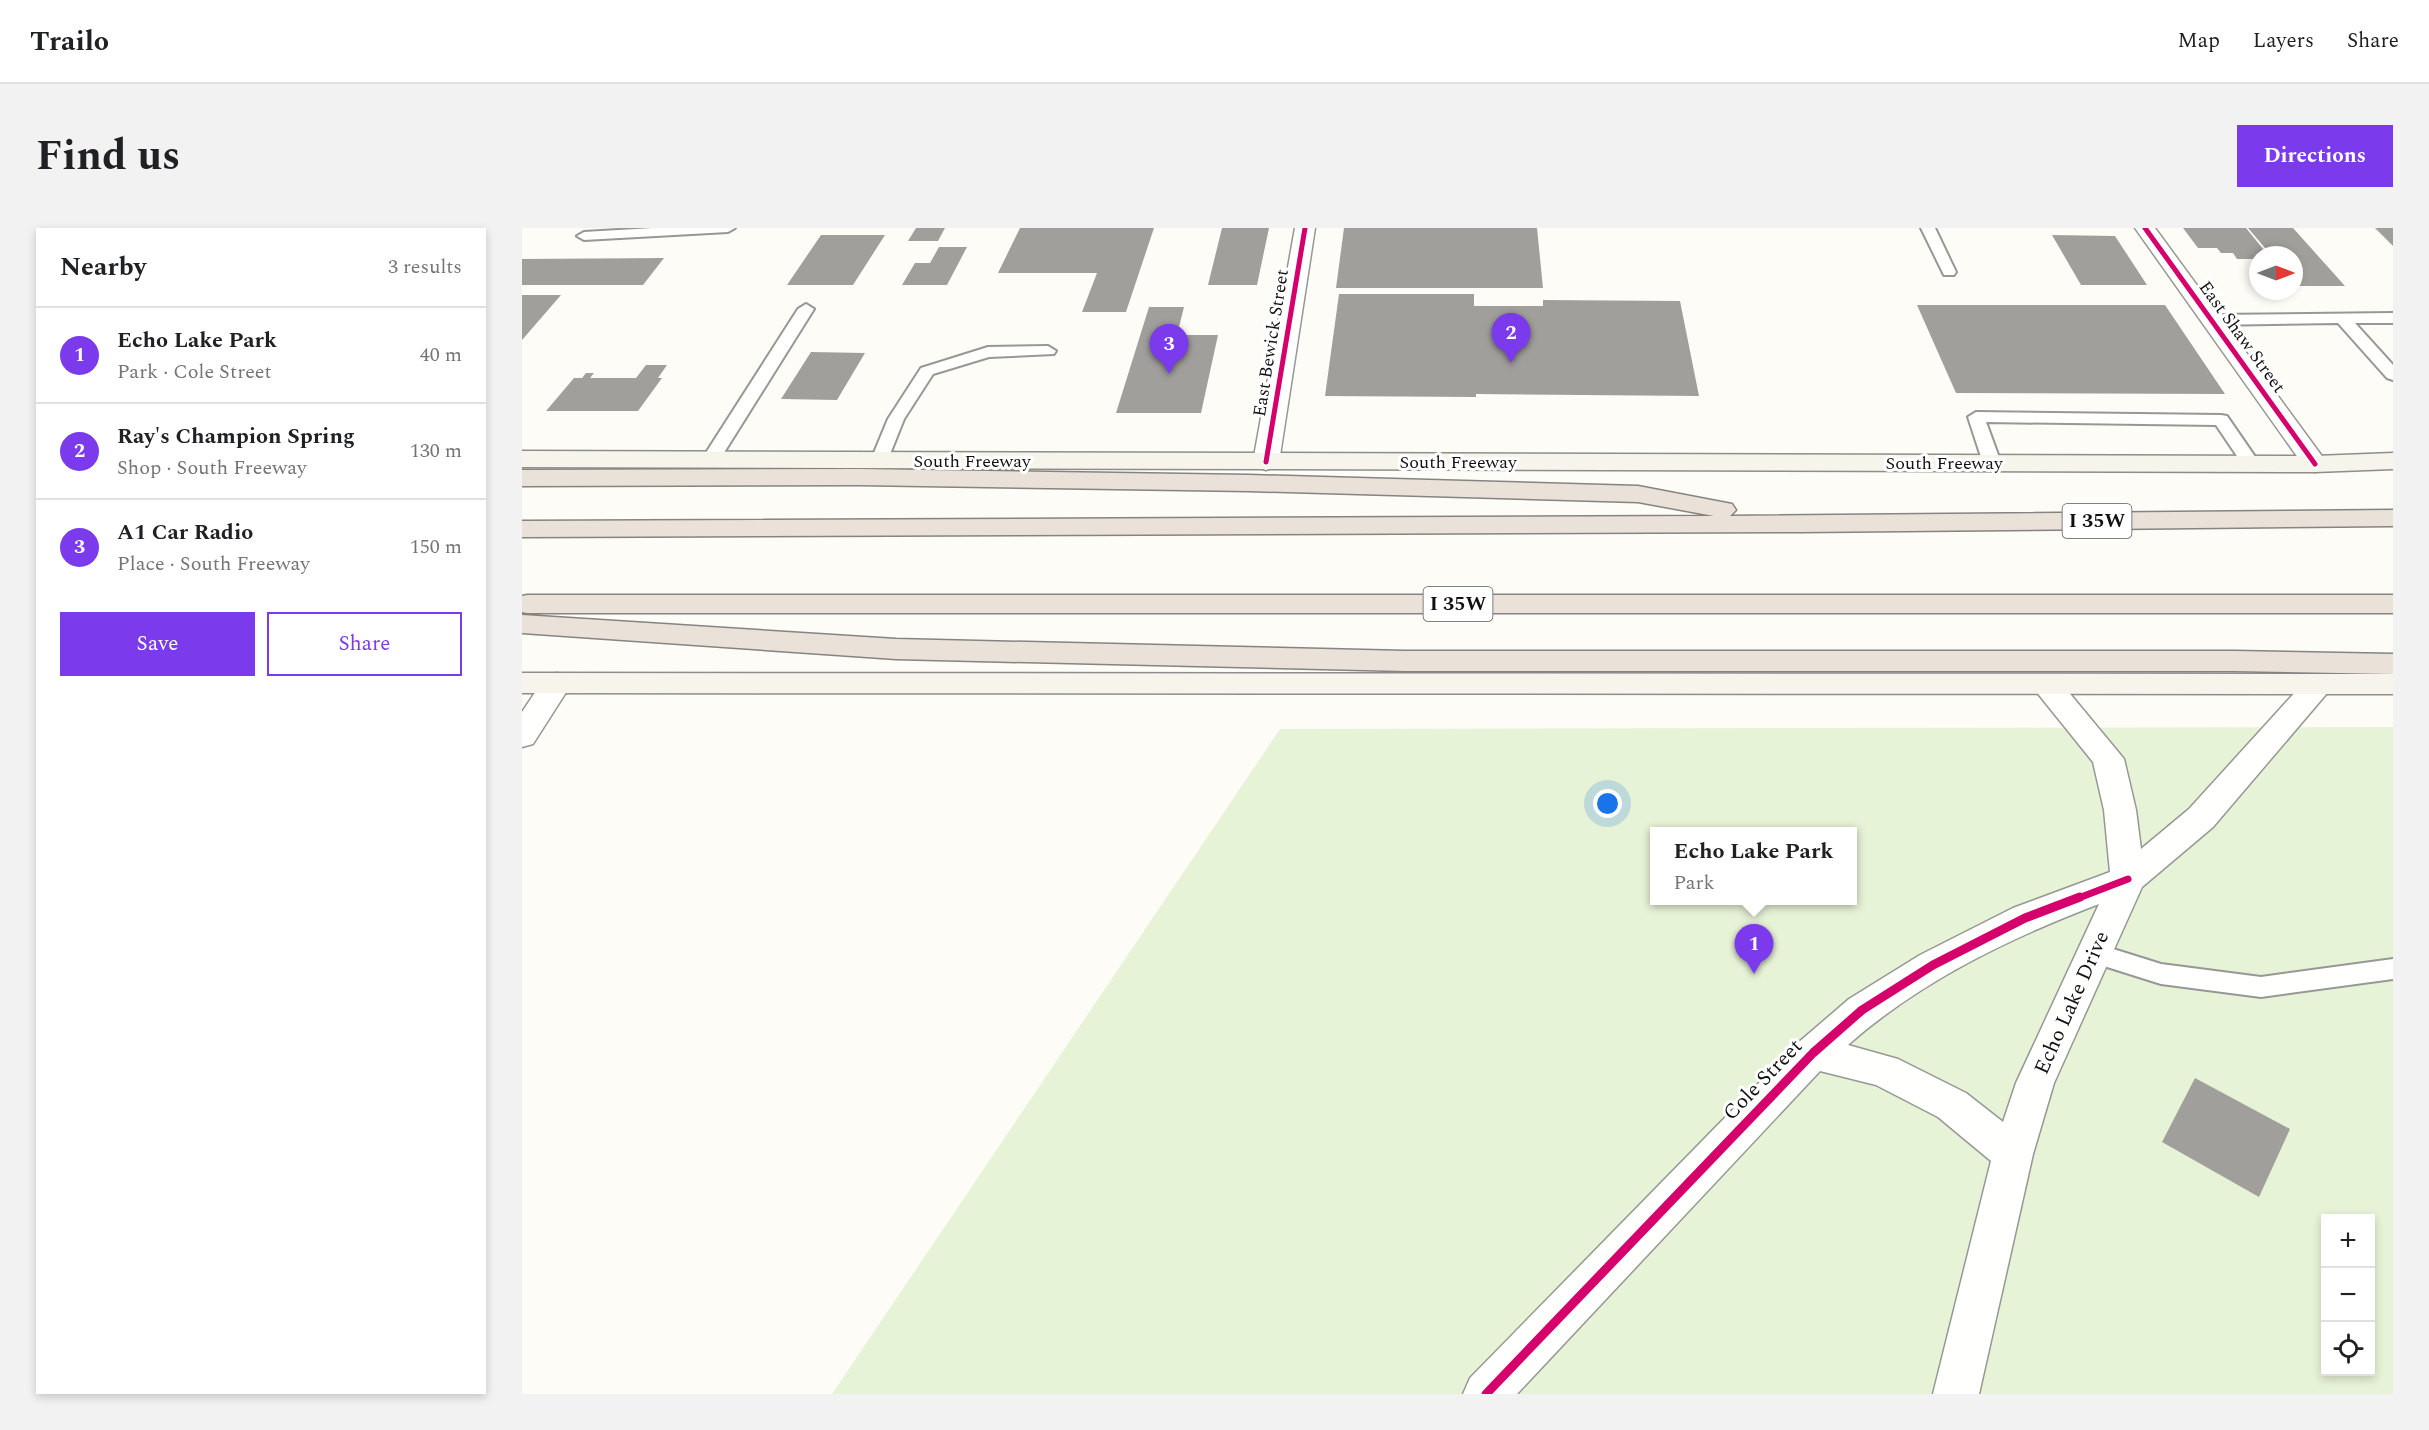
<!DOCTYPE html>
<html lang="en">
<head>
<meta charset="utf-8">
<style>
  body { margin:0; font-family:Spectral,serif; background:#f2f2f2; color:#202124 }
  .controls { position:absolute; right:18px; bottom:18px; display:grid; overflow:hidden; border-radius:0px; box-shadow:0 3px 9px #0003 }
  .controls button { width:54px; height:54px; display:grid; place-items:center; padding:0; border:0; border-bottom:2px solid #e0e0e0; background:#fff; color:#202124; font:30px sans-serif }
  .compass { position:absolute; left:1727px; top:18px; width:54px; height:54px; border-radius:50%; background:#fff; box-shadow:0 3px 9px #0003; rotate:90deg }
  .you { position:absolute; left:1086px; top:576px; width:21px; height:21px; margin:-15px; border:4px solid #fff; border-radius:50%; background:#1a73e8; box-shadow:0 0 0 9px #1a73e833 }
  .badge { display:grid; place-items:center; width:39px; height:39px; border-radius:50%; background:#7c3aed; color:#fff; font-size:20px; font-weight:700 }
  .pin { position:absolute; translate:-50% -50px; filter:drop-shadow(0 2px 3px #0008) }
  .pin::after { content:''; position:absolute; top:32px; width:21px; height:18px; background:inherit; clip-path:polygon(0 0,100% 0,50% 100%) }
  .popup { position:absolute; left:1128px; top:599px; width:207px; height:78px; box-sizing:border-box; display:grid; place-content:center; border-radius:0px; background:#fff; filter:drop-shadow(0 2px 4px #0005); font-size:20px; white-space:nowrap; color:#757577 }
  .popup b { font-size:22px; color:#202124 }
  .popup::after { content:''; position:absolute; left:50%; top:100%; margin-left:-12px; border:12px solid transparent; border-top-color:#fff }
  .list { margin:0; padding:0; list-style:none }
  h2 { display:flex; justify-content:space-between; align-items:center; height:78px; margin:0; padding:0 24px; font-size:26px }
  h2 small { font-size:20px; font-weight:400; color:#757577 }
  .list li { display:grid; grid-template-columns:39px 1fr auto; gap:18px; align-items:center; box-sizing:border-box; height:96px; padding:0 24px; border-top:2px solid #e0e0e0 }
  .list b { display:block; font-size:22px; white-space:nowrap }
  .list p { margin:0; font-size:20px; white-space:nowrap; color:#757577 }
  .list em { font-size:20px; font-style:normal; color:#757577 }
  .actions { display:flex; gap:12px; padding:18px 24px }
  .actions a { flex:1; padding:14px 0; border:2px solid #7c3aed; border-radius:0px; text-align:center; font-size:21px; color:#7c3aed }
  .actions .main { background:#7c3aed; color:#fff }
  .icon { flex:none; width:33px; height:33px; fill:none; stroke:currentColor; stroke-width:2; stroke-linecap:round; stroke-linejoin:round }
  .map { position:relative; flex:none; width:1871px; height:1166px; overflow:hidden; border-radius:0px }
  header { display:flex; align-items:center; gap:36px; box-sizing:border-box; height:84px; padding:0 30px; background:#fff; border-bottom:2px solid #e0e0e0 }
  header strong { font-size:28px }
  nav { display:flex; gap:33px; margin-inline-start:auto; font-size:21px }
  .intro { display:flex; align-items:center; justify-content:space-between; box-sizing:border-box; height:144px; padding:0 36px }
  h1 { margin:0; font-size:42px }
  .button { padding:15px 27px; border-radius:0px; background:#7c3aed; color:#fff; font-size:21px; font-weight:700 }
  main { display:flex; gap:36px; padding:0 36px }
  aside { flex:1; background:#fff; border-radius:0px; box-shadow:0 3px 9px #0003 }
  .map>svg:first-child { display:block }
  .green { fill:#e7f3d7; fill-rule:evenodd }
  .building { fill:#a19f9c }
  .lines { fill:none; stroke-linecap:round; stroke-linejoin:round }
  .lane-casing { stroke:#979795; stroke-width:4 }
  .street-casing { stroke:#979795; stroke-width:3 }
  .secondary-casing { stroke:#8e8d8b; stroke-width:3 }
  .highway-casing { stroke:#858482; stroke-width:3 }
  .lane { fill:#fffffe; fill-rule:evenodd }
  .street { fill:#fffffe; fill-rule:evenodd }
  .secondary { fill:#f6f4eb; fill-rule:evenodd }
  .highway { fill:#eae1d8; fill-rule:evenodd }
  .cycleway-far2-casing { stroke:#fff; stroke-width:8 }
  .cycleway-far1-casing { stroke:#fff; stroke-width:10 }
  .cycleway-casing { stroke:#fff; stroke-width:13 }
  .cycleway-far2 { stroke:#d6006c; stroke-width:5 }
  .cycleway-far1 { stroke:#d6006c; stroke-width:7 }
  .cycleway { stroke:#d6006c; stroke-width:9 }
  .labels { text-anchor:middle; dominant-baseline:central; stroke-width:6; stroke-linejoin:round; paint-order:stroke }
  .far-street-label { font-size:18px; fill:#111; stroke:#fff }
  .shield { fill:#fff; stroke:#585858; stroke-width:1.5 }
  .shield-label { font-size:20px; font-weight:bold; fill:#111 }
  .street-label { font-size:21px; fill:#111; stroke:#fff }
</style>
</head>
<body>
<header>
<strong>Trailo</strong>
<nav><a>Map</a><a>Layers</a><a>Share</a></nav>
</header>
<div class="intro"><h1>Find us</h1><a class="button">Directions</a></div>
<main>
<aside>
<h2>Nearby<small>3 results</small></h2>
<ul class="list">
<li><span class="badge">1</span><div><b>Echo Lake Park</b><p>Park · Cole Street</p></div><em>40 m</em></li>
<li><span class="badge">2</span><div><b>Ray's Champion Spring</b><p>Shop · South Freeway</p></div><em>130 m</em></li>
<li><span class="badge">3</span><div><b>A1 Car Radio</b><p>Place · South Freeway</p></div><em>150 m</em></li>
</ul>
<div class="actions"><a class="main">Save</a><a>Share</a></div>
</aside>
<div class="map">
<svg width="1871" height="1166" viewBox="0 0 1871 1166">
  <rect width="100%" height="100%" fill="#fdfcf7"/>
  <path class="green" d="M1871,499V1166H310L758,501ZM1133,604H1331V672H1133ZM1804,990H1848V1144H1804Z"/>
  <path class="building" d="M394,0H423L416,13H386Z
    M498,0H632L604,84H560L575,45H476Z
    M700,0H747L735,57H686Z
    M822,0H1015L1021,60H814Z
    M1661,0H1724L1746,27H1736V31H1715L1711,25H1699L1695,20H1676Z
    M1726,0H1771L1823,58H1775L1772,54V27H1749Z
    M1853,0H1871V18Z
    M299,7H363L331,57H265Z
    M1530,7L1593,8L1625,57H1559Z
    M417,19H445L425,57H380L393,35H408Z
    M142,30L121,57H0V31Z
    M817,66H952V78H1021V72L1158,73L1177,168L954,166V169L803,168Z
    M0,67H39L0,112Z
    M1395,77H1643L1703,166L1434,165Z
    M627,79H662L655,107H696L679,185H594Z
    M289,124L343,125L315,172L259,171Z
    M124,137H145L136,150H140L116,183H24L52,150H60L64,145H72L68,150H114Z
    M1673,850L1768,901L1737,969L1640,914Z"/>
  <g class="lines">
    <g class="lane-casing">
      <path id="lane" d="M131,0H213L206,4L62,12L55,8L62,4Z
        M1399,0H1413L1434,44L1432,47H1422Z
        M284,76L292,81L198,231L195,235H183L180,231L276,81Z
        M1871,85V95H1833L1871,137V152L1865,150L1816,95L1689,97L1681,92L1689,87Z
        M526,118L534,123L532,126L467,129L411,146L382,191L364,236H352L349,232L366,191L399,140L466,119Z
        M1454,184L1699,187L1705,188L1738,236L1735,240H1723L1694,197L1464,194L1479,235L1476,239H1464L1461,235L1446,189Z
        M1572,715L1639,736L1739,749L1871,731V751L1739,769L1639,756L1563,732L1560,725L1563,718Z"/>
    </g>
    <g class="street-casing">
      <path id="street" d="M773,0H793L757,234L753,239L744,242L735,239L731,234Z
        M1613,0H1633L1802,231L1806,236L1802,241L1793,244L1784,241Z
        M35,445L46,448L50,455L11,516L0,519V484L24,448Z
        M1524,447L1535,450L1602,531L1614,582L1619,621L1667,581L1786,450L1797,447L1808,450L1812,457L1691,599L1620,659L1532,855L1511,926L1457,1166H1411L1469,933L1416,889L1354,857L1298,843L995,1166H941L948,1150L1277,814L1327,771L1398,727L1491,680L1588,644L1582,582L1571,534L1509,457L1513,450ZM1577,676L1494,855L1481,894L1444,865L1376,831L1326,817C1398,753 1488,710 1577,676Z"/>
    </g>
    <g class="secondary-casing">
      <path id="secondary" d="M0,223L1793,228L1871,225V241L1793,244L0,239Z
        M0,445L1871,446V466L0,465Z"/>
    </g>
    <g class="highway-casing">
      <path id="highway" d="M337,241L727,247L1116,258L1210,276L1214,282L1208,288L1871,282V298L1279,304L0,309V293L1192,288L1116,274L727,263L337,257L0,258V242Z
        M5,367H1871V385H5L0,384V368Z
        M0,387L374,411L883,423H1712L1871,426V446L1712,443H883L374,431L0,405Z"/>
    </g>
    <use href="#lane" class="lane"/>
    <use href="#street" class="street"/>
    <use href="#secondary" class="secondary"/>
    <use href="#highway" class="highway"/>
    <g class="cycleway-far2-casing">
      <path id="cycleway-far2" d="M1623,0L1793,236
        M744,234L783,0"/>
    </g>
    <g class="cycleway-far1-casing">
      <path id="cycleway-far1" d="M1554,671L1606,651"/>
    </g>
    <g class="cycleway-casing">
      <path id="cycleway" d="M964,1166L1291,825L1340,782L1411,737L1503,690L1558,669"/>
    </g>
    <use href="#cycleway-far2" class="cycleway-far2"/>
    <use href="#cycleway-far1" class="cycleway-far1"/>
    <use href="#cycleway" class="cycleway"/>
  </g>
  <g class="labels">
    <g class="far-street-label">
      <text transform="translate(1720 109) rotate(54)">East Shaw Street</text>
      <text transform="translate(749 115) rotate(-81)">East Bewick Street</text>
      <text x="450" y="233">South Freeway</text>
      <text x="936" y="234">South Freeway</text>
      <text x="1422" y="235">South Freeway</text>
    </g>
    <g class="shield">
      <rect x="1540.5" y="276" width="69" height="34" rx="4.5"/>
      <rect x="901.5" y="359" width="69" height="34" rx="4.5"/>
    </g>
    <g class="shield-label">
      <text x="1575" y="293">I 35W</text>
      <text x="936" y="376">I 35W</text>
    </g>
    <g class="street-label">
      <text transform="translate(1550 775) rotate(-66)">Echo Lake Drive</text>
      <text transform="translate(1241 852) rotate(-46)">Cole Street</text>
    </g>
  </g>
</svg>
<div class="controls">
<button>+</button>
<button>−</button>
<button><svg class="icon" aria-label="locate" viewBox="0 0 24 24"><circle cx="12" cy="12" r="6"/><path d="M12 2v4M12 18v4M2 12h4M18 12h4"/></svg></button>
</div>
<svg class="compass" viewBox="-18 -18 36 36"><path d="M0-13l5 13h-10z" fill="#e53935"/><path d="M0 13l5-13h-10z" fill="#757577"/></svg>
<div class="you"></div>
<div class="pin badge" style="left:1232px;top:746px">1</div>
<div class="popup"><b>Echo Lake Park</b>Park</div>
<div class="pin badge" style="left:989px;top:135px">2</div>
<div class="pin badge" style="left:647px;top:146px">3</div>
</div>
</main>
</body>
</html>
